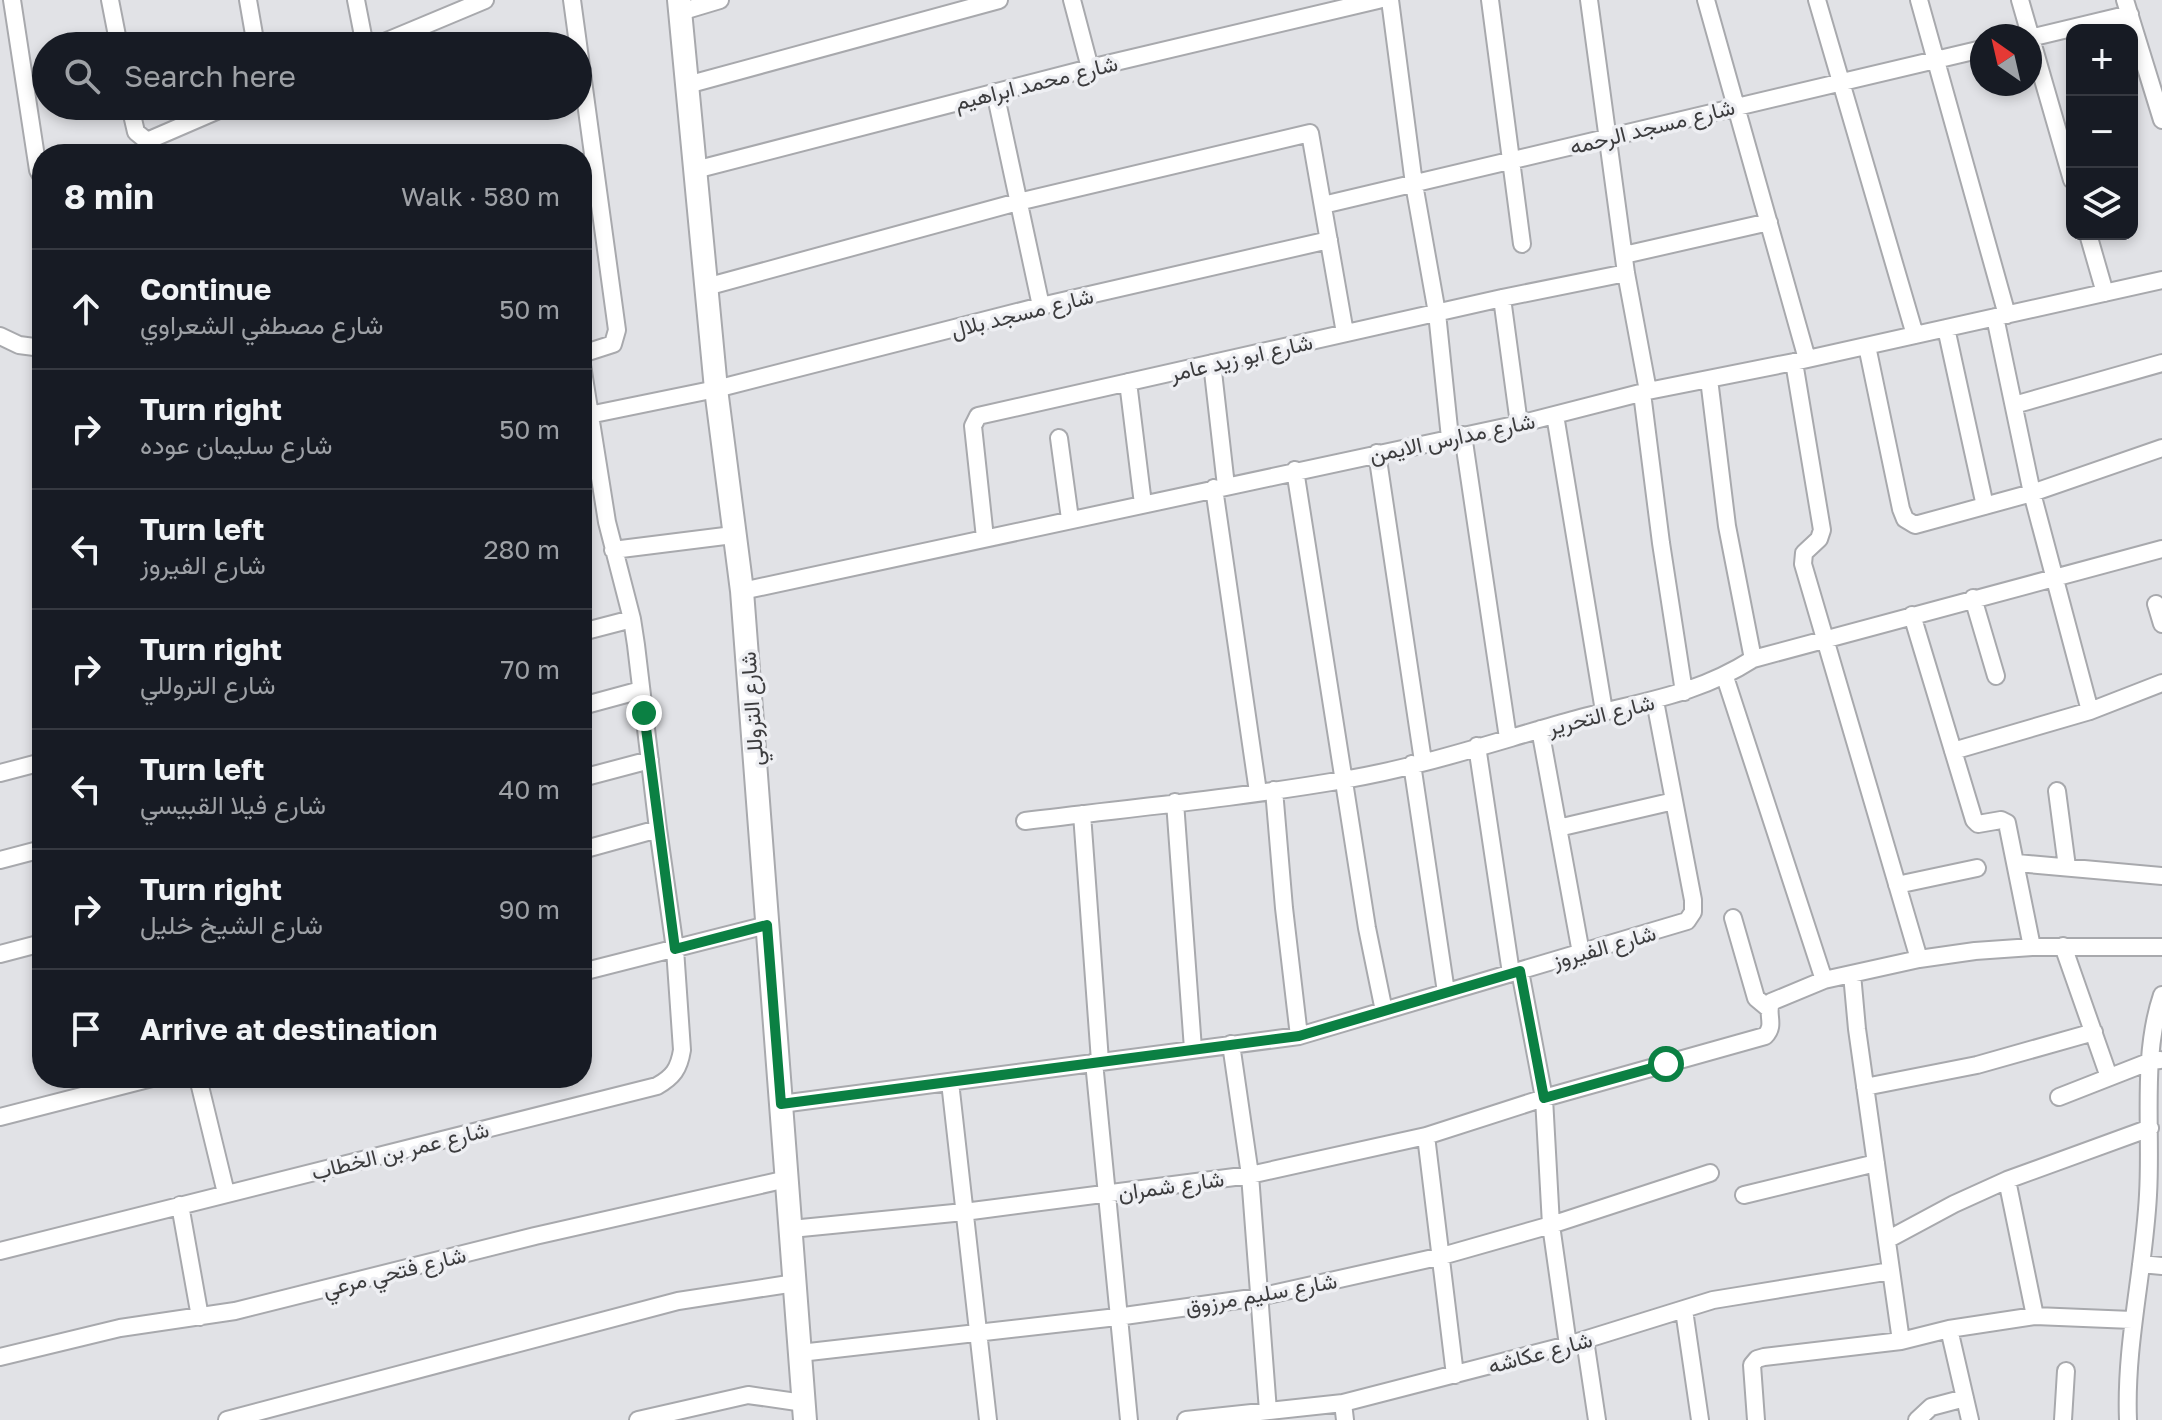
<!DOCTYPE html>
<html lang="en">
<head>
<meta charset="utf-8">
<style>
  body { margin:0; font-family:"Golos Text",Vazirmatn,sans-serif; background:#20242c; color:#f1f3f6 }
  .controls { position:absolute; right:24px; top:24px; display:grid; overflow:hidden; border-radius:16px; box-shadow:0 4px 12px #0003 }
  .controls button { width:72px; height:72px; display:grid; place-items:center; padding:0; border:0; border-bottom:2px solid #363941; background:#171b24; color:#f1f3f6; font:40px sans-serif }
  .compass { position:absolute; left:1970px; top:24px; width:72px; height:72px; border-radius:50%; background:#171b24; box-shadow:0 4px 12px #0003; rotate:326deg }
  .stop { position:absolute; width:24px; height:24px; margin:-18px; border:6px solid #0b8043; border-radius:50%; background:#fff }
  .stop.end { background:#0b8043; border-color:#fff; box-shadow:0 2px 8px #0008 }
  .list { margin:0; padding:0; list-style:none }
  h2 { display:flex; justify-content:space-between; align-items:center; height:104px; margin:0; padding:0 32px; font-size:34px }
  h2 small { font-size:26px; font-weight:400; color:#9ea1a6 }
  .list li { display:grid; grid-template-columns:52px 1fr auto; gap:24px; align-items:center; box-sizing:border-box; height:120px; padding:0 32px; border-top:2px solid #363941 }
  .list b { display:block; font-size:30px; white-space:nowrap }
  .list p { margin:0; font-size:26px; white-space:nowrap; color:#9ea1a6 }
  .list em { font-size:26px; font-style:normal; color:#9ea1a6 }
  .icon { flex:none; width:44px; height:44px; fill:none; stroke:currentColor; stroke-width:2; stroke-linecap:round; stroke-linejoin:round }
  .map { position:relative; flex:none; width:2162px; height:1420px; overflow:hidden }
  .search { position:absolute; background:#171b24; box-shadow:0 4px 12px #0003; left:32px; top:32px; width:560px; height:88px; display:flex; align-items:center; gap:20px; box-sizing:border-box; padding:0 28px; border-radius:44px; color:#9ea1a6; font-size:30px }
  .panel { position:absolute; background:#171b24; box-shadow:0 4px 12px #0003; left:32px; top:144px; width:560px; height:944px; border-radius:32px }
  .map>svg:first-child { display:block }
  .lines { fill:none; stroke-linecap:round; stroke-linejoin:round }
  .street-casing { stroke:#a8a9ad; stroke-width:20 }
  .secondary-casing { stroke:#a8a9ad; stroke-width:26 }
  .street { stroke:#fff; stroke-width:16 }
  .secondary { stroke:#fff; stroke-width:22 }
  .route { stroke:#0b8043; stroke-width:10 }
  .labels { text-anchor:middle; dominant-baseline:central; stroke-width:7; stroke-linejoin:round; paint-order:stroke }
  .street-label { font-size:22px; fill:#3c3c3e; stroke:#eeeff3 }
</style>
</head>
<body>
<div class="map">
<svg width="2162" height="1420" viewBox="0 0 2162 1420">
  <rect width="100%" height="100%" fill="#e1e2e6"/>
  <g class="lines">
    <g class="street-casing">
      <path id="street" d="M12,0L38,170L42,177
        M110,0L119,46
        M248,0L256,46
        M356,0L365,46
        M572,0L617,330L613,344L582,354
        M1072,0L1090,68
        M1390,0L1414,184L1437,313L1450,438
        M1490,0L1522,244
        M1589,0L1626,273L1648,391
        M1706,0L1807,359
        M1817,0L1915,335
        M1919,0L2007,315
        M2020,0L2072,180
        M2125,0L2162,120
        M680,12L720,0
        M2030,38L2130,14
        M375,46L485,0
        M687,85L999,0
        M995,92L1041,306
        M130,106L136,132L147,141L228,106
        M695,170L1090,68L1378,0
        M1323,205L1982,49
        M2088,234L2105,293
        M1624,255L1769,222
        M706,287L1018,202L1310,133L1345,333
        M1502,298L1519,424
        M1995,317L2032,493L2090,711
        M1946,328L1985,506
        M0,336L19,345L42,348
        M1867,346L1901,509L1905,519L1915,525L2032,493L2162,448
        M1794,362L1822,530L1819,539L1804,553L1803,564L1919,959
        M1212,363L1226,486
        M1709,379L1727,526L1753,659
        M1128,382L1143,504
        M1642,393L1661,543L1684,692
        M2014,405L2162,363
        M589,415L716,389L1041,306L1329,240
        M1555,415L1604,711
        M1463,435L1508,738
        M1059,438L1070,519
        M1377,453L1423,761
        M1295,470L1367,928L1384,1011
        M1214,488L1258,792
        M985,538L973,426L978,416L1502,298L1626,273
        M613,550L733,535
        M742,591L1519,424L1648,391L1794,362L2162,280
        M1973,598L1996,676
        M2156,604L2162,624
        M1912,615L1974,820L1978,824L2001,820L2007,823L2032,947
        M582,632L632,619
        M1725,677L1824,980
        M582,706L641,690
        M1540,729L1581,953
        M1477,746L1511,973
        M1953,751L2090,711L2162,683
        M1412,764L1446,992
        M0,773L42,762
        M582,778L650,760
        M1274,790L1284,908L1299,1036
        M2057,791L2067,867
        M1175,802L1193,1049
        M1082,814L1100,1061
        M1025,821C1131,808 1238,798 1343,780C1422,767 1500,740 1577,719C1641,701 1695,696 1753,659L2162,549
        M1558,828L1674,801
        M582,850L658,829
        M0,860L42,849
        M2017,863L2162,876
        M1897,885L1977,868
        M1733,918L1756,998L1768,1008
        M2063,946L2109,1077
        M0,954L42,943
        M1520,971L1544,1098L1551,1225L1568,1345
        M582,972L767,925
        M1852,974L1857,1029L1901,1341
        M1231,1044L1250,1175L1268,1411
        M1094,1062L1129,1420
        M198,1078L226,1193
        M950,1082L988,1420
        M1865,1087L1977,1065L2094,1032
        M2059,1097L2151,1061L2160,1060
        M781,1104L1299,1036L1687,921L1693,912V900L1655,701
        M0,1117L152,1078
        M1426,1136L1455,1375
        M2007,1180L2035,1316
        M1744,1195L1876,1163
        M180,1205L200,1317
        M791,1229L964,1212L1250,1175L1426,1136L1544,1098L1765,1036C1776,1025 1766,1015 1771,1002L1824,980L1919,959L1975,951L2032,947H2162
        M1887,1240L1954,1204L2007,1180L2150,1128
        M0,1251L657,1086C673,1077 679,1069 682,1050L675,949L658,829L636,645L632,619L607,522L582,365
        M2141,1264L2162,1266
        M1684,1310L1700,1420
        M1949,1329L1970,1420
        M1585,1340L1597,1420
        M800,1353L1117,1317L1259,1297L1442,1256L1551,1225L1710,1173
        M0,1357L120,1328L235,1311L535,1236L787,1179
        M1343,1403L1345,1420
        M227,1420L678,1301L795,1283
        M638,1420L748,1395L804,1403
        M1186,1420L1343,1403L1568,1345L1713,1300L1891,1271
        M1756,1420L1752,1365L1757,1359L1764,1357L1901,1341L1949,1329L2035,1316L2132,1320
        M1917,1420L1931,1407L1965,1398
        M2063,1420L2066,1371
        M2128,1420C2125,1344 2144,1271 2148,1195C2152,1130 2141,1057 2162,995"/>
    </g>
    <g class="secondary-casing">
      <path id="secondary" d="M679,0L716,389L742,591L805,1420"/>
    </g>
    <use href="#street" class="street"/>
    <use href="#secondary" class="secondary"/>
  </g>
  <g class="lines">
    <path class="route" d="M644,713L675,949L767,925L781,1104L1299,1036L1520,971L1544,1098L1666,1064"/>
  </g>
  <g class="labels">
    <g class="street-label">
      <text transform="translate(1036 82) rotate(-14)">شارع محمد ابراهيم</text>
      <text transform="translate(1652 126) rotate(-14)">شارع مسجد الرحمه</text>
      <text transform="translate(1022 312) rotate(-14)">شارع مسجد بلال</text>
      <text transform="translate(1241 357) rotate(-13)">شارع ابو زيد عامر</text>
      <text transform="translate(1452 437) rotate(-12)">شارع مدارس الايمن</text>
      <text transform="translate(751 709) rotate(-94)">شارع التروللي</text>
      <text transform="translate(1601 714) rotate(-14)">شارع التحرير</text>
      <text transform="translate(1604 946) rotate(-16)">شارع الفيروز</text>
      <text transform="translate(400 1150) rotate(-14)">شارع عمر بن الخطاب</text>
      <text transform="translate(1171 1185) rotate(-8)">شارع شمران</text>
      <text transform="translate(394 1271) rotate(-14)">شارع فتحي مرعي</text>
      <text transform="translate(1261 1293) rotate(-10)">شارع سليم مرزوق</text>
      <text transform="translate(1540 1352) rotate(-15)">شارع عكاشه</text>
    </g>
  </g>
</svg>
<div class="controls">
<button>+</button>
<button>−</button>
<button><svg class="icon" aria-label="layers" viewBox="0 0 24 24"><path d="M12 4l9 5-9 5-9-5zM3 14l9 5 9-5"/></svg></button>
</div>
<svg class="compass" viewBox="-18 -18 36 36"><path d="M0-13l5 13h-10z" fill="#e53935"/><path d="M0 13l5-13h-10z" fill="#9ea1a6"/></svg>
<div class="stop" style="left:1666px;top:1064px"></div>
<div class="stop end" style="left:644px;top:713px"></div>
<div class="search"><svg class="icon" aria-label="search" viewBox="0 0 24 24"><circle cx="10" cy="10" r="6"/><path d="M15 15l6 6"/></svg>Search here</div>
<section class="panel">
<h2>8 min<small>Walk · 580 m</small></h2>
<ul class="list">
<li><svg class="icon" aria-label="ahead" viewBox="0 0 24 24"><path d="M12 20V5M6 11l6-6 6 6"/></svg><div><b>Continue</b><p>شارع مصطفي الشعراوي</p></div><em>50 m</em></li>
<li><svg class="icon" aria-label="right" viewBox="0 0 24 24"><path d="M7 20v-9h11M14 6l5 5-5 5"/></svg><div><b>Turn right</b><p>شارع سليمان عوده</p></div><em>50 m</em></li>
<li><svg class="icon" aria-label="left" viewBox="0 0 24 24"><path d="M17 20v-9H6M10 6l-5 5 5 5"/></svg><div><b>Turn left</b><p>شارع الفيروز</p></div><em>280 m</em></li>
<li><svg class="icon" aria-label="right" viewBox="0 0 24 24"><path d="M7 20v-9h11M14 6l5 5-5 5"/></svg><div><b>Turn right</b><p>شارع التروللي</p></div><em>70 m</em></li>
<li><svg class="icon" aria-label="left" viewBox="0 0 24 24"><path d="M17 20v-9H6M10 6l-5 5 5 5"/></svg><div><b>Turn left</b><p>شارع فيلا القبيسي</p></div><em>40 m</em></li>
<li><svg class="icon" aria-label="right" viewBox="0 0 24 24"><path d="M7 20v-9h11M14 6l5 5-5 5"/></svg><div><b>Turn right</b><p>شارع الشيخ خليل</p></div><em>90 m</em></li>
<li><svg class="icon" aria-label="arrive" viewBox="0 0 24 24"><path d="M6 21V4h12l-3 4 3 4H6"/></svg><div><b>Arrive at destination</b></div></li>
</ul>
</section>
</div>
</body>
</html>
